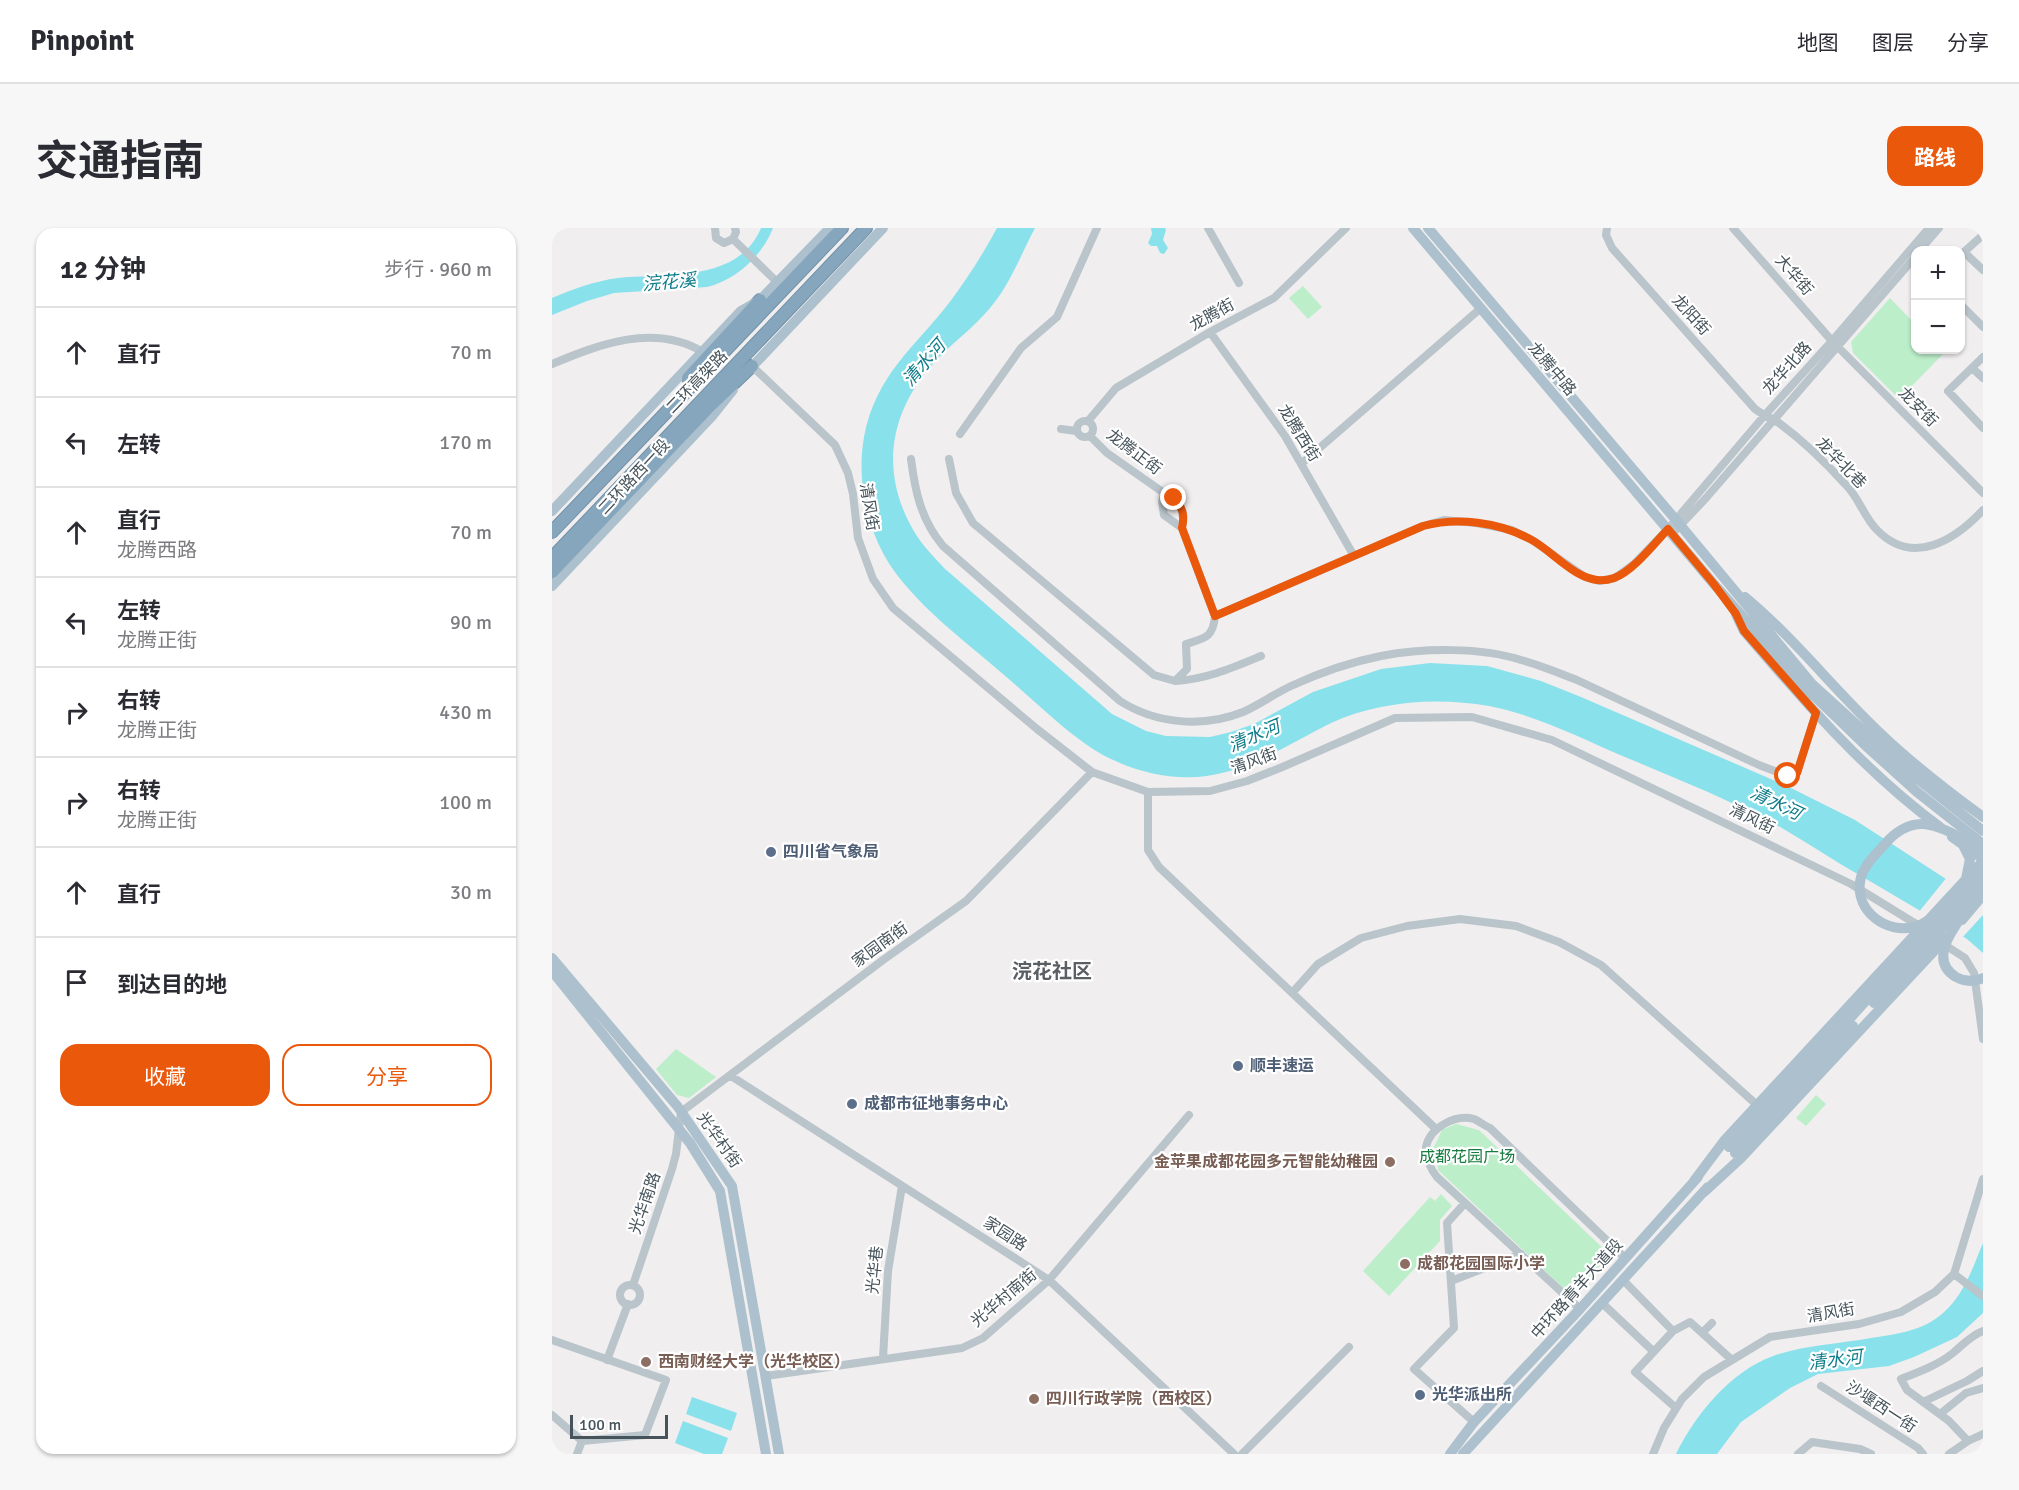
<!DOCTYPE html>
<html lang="zh">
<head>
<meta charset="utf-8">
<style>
  body { margin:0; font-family:Signika,"Noto Sans SC",sans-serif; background:#f7f7f7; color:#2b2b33 }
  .controls { position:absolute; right:18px; top:18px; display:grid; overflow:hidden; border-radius:12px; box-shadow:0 2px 4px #0004 }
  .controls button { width:54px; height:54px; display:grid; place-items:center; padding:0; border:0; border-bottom:2px solid #e1e1e2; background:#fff; color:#2b2b33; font:30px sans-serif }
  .scale { position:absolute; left:18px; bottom:15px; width:98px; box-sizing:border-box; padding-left:6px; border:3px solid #46535b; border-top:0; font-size:16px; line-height:21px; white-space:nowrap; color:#46535b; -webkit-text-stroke:4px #fff; paint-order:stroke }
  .stop { position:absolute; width:18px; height:18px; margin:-14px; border:4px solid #ea580c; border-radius:50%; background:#fff }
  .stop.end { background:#ea580c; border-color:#fff; box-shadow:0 2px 6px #0008 }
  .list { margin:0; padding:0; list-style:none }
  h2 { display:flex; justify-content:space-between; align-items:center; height:78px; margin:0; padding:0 24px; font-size:26px }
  h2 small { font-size:20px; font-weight:400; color:#7c7c81 }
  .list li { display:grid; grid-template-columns:39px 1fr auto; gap:18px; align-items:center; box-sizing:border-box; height:90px; padding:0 24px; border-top:2px solid #e1e1e2 }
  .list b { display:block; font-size:22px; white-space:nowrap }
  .list p { margin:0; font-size:20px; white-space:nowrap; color:#7c7c81 }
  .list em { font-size:20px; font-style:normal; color:#7c7c81 }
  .actions { display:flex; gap:12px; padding:18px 24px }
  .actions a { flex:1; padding:14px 0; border:2px solid #ea580c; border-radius:18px; text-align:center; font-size:21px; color:#ea580c }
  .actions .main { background:#ea580c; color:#fff }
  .icon { flex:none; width:33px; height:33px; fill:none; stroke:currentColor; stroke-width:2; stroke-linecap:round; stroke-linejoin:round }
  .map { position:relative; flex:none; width:1431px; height:1226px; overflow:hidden; border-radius:18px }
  header { display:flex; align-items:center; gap:36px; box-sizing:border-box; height:84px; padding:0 30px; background:#fff; border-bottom:2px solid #e1e1e2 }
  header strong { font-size:28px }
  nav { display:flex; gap:33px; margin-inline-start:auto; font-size:21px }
  .intro { display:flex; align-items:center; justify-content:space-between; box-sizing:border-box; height:144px; padding:0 36px }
  h1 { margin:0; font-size:42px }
  .button { padding:15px 27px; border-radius:18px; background:#ea580c; color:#fff; font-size:21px; font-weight:700 }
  main { display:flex; gap:36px; padding:0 36px }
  aside { flex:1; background:#fff; border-radius:18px; box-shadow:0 2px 4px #0004 }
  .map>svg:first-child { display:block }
  .green { fill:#bceeca }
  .water { fill:#89e1eb }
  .pier { fill:#f0eeee }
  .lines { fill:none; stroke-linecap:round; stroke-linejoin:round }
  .highway-casing { stroke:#7191a8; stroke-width:14 }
  .minor { stroke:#b9c4cb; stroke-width:8 }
  .major { stroke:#adc0cd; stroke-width:10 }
  .highway { stroke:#85a6bd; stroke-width:12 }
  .major-bridge { stroke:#adc0cd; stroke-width:10 }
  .route { stroke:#ea580c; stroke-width:8 }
  .service-dot { fill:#5c6f8a; stroke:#fff; stroke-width:2 }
  .education-dot { fill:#8d6e63; stroke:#fff; stroke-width:2 }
  .labels { text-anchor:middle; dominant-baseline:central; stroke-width:4.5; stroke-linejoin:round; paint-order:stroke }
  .street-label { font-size:16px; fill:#46535b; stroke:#fff }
  .service-label { font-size:16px; font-weight:bold; fill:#4e5e75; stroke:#fff; text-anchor:start }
  .park-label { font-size:16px; fill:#177c3f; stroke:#fff }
  .education-label { font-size:16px; font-weight:bold; fill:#785e54; stroke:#fff; text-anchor:start }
  .water-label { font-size:18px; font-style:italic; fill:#0e7c89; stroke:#fff }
  .quarter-label { font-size:20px; font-weight:bold; fill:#5a5f63; stroke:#fff }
</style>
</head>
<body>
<header>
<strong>Pinpoint</strong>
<nav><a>地图</a><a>图层</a><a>分享</a></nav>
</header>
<div class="intro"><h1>交通指南</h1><a class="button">路线</a></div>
<main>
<aside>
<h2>12 分钟<small>步行 · 960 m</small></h2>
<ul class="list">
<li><svg class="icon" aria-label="ahead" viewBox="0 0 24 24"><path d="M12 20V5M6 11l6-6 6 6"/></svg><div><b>直行</b></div><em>70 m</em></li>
<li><svg class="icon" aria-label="left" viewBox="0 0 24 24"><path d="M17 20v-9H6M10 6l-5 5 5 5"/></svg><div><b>左转</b></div><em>170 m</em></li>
<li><svg class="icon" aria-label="ahead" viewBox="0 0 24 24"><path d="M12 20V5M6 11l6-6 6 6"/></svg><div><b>直行</b><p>龙腾西路</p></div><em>70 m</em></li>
<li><svg class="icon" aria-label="left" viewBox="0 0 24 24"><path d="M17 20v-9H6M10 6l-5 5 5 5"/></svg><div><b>左转</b><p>龙腾正街</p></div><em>90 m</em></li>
<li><svg class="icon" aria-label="right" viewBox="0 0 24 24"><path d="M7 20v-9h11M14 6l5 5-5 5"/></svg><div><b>右转</b><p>龙腾正街</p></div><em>430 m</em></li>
<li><svg class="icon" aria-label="right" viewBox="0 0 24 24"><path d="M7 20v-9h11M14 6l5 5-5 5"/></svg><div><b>右转</b><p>龙腾正街</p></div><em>100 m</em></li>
<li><svg class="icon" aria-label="ahead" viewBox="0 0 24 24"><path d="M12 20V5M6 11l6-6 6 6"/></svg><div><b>直行</b></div><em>30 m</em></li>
<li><svg class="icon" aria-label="arrive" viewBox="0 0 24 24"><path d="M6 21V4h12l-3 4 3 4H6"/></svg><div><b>到达目的地</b></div></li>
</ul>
<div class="actions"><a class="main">收藏</a><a>分享</a></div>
</aside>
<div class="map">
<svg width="1431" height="1226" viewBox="0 0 1431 1226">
  <rect width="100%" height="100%" fill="#f0eeee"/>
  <path class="green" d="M751,58L770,79L756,91L737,70Z
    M1338,70L1363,96L1364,122H1389L1392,125L1347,171L1301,125L1299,114Z
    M124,821L164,849L137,870L125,867L104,841Z
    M1264,867L1274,876L1254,898L1244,890Z
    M904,896L927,902L1058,1027L1020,1068L886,942L882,919L890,902Z
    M889,966L900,978L888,992V1013L837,1068L811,1043L878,969L883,973Z"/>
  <path class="water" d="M209,0H221C210,28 184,52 155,59L62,65L35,73L0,87V70C21,61 43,53 66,50C115,45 186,55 209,0Z
    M445,0H483C469,26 458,57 438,80C421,101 398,116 380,137C336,187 328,247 363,305C371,318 382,329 392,340L560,486L594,503L614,508L658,509L679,504L702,496L761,464L829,441L878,435L935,438L989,453L1029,469L1235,558L1303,592L1431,675V725L1415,711C1374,686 1332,661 1290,637C1267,623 1244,608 1221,595C1173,570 1123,550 1073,529C1029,510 984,487 937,478C885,469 827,473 779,495C734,517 696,545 645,549C616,551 586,544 559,531C521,512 490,479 458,452C416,415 359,375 332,327C313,292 305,249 312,209C324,147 361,121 397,75C415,51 431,26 445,0Z
    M599,0H613L614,2L611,12L616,20L612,26L608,25L605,18H599L596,15L600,6Z
    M1431,1015V1085L1405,1109L1362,1129L1337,1138L1266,1146L1238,1160L1189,1194L1165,1226H1124C1143,1187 1179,1143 1221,1128C1252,1117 1287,1116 1319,1110C1345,1106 1371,1103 1391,1085C1412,1067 1421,1039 1431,1015Z
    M140,1169L185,1185L179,1203L134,1186Z
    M131,1193L176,1210L170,1226H152L123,1215Z"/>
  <path class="pier" d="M1395,649L1431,673V687L1409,711L1366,685Z"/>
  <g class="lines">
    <g class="highway-casing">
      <path id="highway" d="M136,150L208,72
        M0,304L290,0
        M0,330L314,0
        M0,344L156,180L200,138"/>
    </g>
    <path class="minor" d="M163,0L164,10L172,15L181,11L184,4L183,0
      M656,0L687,55
      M1055,0L1054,7L1060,20L1203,181C1211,187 1219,190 1227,195C1250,212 1275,236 1294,257C1307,270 1312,289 1325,302C1361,339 1403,312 1431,282
      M1181,0L1280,113L1431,265
      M1431,7L1412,24L1431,42
      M181,11L225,54
      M1368,22L1387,0
      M1408,76L1431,99
      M658,104L733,208L802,328
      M1431,129L1396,163L1431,200
      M0,136C48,116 102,95 151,124
      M200,138L283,217L296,245L301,266L306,310L321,351L341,380L485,501L540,544L596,564L658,563L695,553L728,540L843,490L920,489L1000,512L1299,656L1369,699
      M1420,140L1431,150
      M525 201a8 8 0 1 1 16 0a8 8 0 1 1-16 0Z
      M536,193L564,160L658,104L722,70L794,0
      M509,201L525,203
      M408,206L469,120L505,89L545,0
      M538,208L555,225L612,265L610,274L612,287L630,300L663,388L871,298L892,292L924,295L960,302L980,312L1033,349L1047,353L1063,350L1082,336L1116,301L1212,188L1280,113L1377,0
      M359,231C363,263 369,292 391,318L568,473C604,496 651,500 691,484C707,477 722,466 739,458C767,445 799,434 829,428C871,420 929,419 969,432C988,437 1007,445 1025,452L1207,537L1236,548L1245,545L1264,485
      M397,231L404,265L421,295L602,447L623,453L635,441L634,416C653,410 661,410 663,388
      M749,236L929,80
      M612,265C627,273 634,282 630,300
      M1120,306L1154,270L1364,28
      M623,453C655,451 680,440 709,428
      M596,564V622L607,639L884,901
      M1390,715L1413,730L1422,745L1431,811
      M740,765L766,736L809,710L855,698L908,691L964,698L1007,714L1049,737L1205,877
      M179,848L497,1052L682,1226
      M913,975L895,995L902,1100L862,1141L922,1194
      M1402,1046L1431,1068
      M1071,1052L1121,1103
      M899,1053L969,1026
      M81,1057L120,941L124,926L129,884L331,732L414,673L540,544
      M68 1067a10 10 0 1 1 20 0a10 10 0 1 1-20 0Z
      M1050,1075L1101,1123
      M1028,1081L885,949C879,942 873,929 874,919C878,899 904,886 922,891C927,893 933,898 938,900L1073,1030
      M1151,1104L1160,1095
      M0,1112L114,1152L93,1207L30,1213L0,1187
      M331,1130L336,1043L350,958
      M55,1132L76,1076
      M214,1148L410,1120L431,1110L497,1052L637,887
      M1269,1158L1366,1220L1371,1226
      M1371,1174L1415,1153L1431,1143
      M1124,1180L1083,1144L1121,1103L1138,1094L1180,1132
      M1388,1186L1414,1165L1431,1160
      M1416,1213L1431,1206
      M25,1226L30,1213
      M690,1226L797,1119
      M1101,1226L1112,1200L1130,1171L1152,1149L1218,1109L1307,1096L1349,1084L1383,1064L1402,1046L1431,951
      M1246,1226L1260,1214L1308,1221L1319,1226
      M1397,1226L1416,1213L1397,1193L1355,1162L1349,1151C1367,1144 1386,1137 1401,1125C1411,1117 1418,1108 1431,1103"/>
    <path class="major" d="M861,0L1161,355L1256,462L1314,518L1365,564L1431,616
      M876,0L1124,292L1260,456L1357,544L1431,603
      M196,143L331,0
      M0,283L189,83L208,72L278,0
      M0,358L161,187L181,162
      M1193,369C1241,409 1280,459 1325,502C1357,533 1394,562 1431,589
      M1184,386L1192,403C1252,473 1313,544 1388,599
      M1400,609L1431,631
      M1411,617L1418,631L1414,651
      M1410,692L1431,667
      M0,730L126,879L180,958L227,1226
      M0,743L138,915L168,963L214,1226
      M1142,953L1172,913L1431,633
      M1152,964L1189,930L1396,708
      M898,1226L922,1194L1028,1081L1146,949
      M911,1226L1156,959"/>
    <use href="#highway" class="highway"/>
    <path class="major-bridge" d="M1389,682C1381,689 1373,696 1362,699C1335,706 1304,684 1308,654C1310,639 1323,627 1333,616C1342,605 1356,595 1372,596C1392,598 1413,613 1431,621
      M1413,684C1401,701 1376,732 1404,749C1413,754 1422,754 1431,750
      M1322,775L1431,655
      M1177,919L1291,798L1431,644
      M1183,925L1301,798"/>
  </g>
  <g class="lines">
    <path class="route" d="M622,270C631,280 633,287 630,300L663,388L871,298C906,289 946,294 978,311C1004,324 1029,362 1062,350C1081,343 1102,316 1116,301L1161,355L1184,386L1192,403L1264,485L1245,545L1236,548"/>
  </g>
  <g class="service-dot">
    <circle cx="219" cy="624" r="6"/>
    <circle cx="686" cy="838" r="6"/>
    <circle cx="300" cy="876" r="6"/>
    <circle cx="868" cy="1167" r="6"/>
  </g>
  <g class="education-dot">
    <circle cx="838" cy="934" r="6"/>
    <circle cx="853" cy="1036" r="6"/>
    <circle cx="94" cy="1134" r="6"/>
    <circle cx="482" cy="1171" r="6"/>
  </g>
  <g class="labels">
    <g class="street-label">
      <text transform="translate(1242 47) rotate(49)">大华街</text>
      <text transform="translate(660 87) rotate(-29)">龙腾街</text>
      <text transform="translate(1139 87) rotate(48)">龙阳街</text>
      <text transform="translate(1235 140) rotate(-48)">龙华北路</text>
      <text transform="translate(1000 141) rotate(50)">龙腾中路</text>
      <text transform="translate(145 154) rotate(-46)">二环高架路</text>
      <text transform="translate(1366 179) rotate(45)">龙安街</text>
      <text transform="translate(747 205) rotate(58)">龙腾西街</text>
      <text transform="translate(582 224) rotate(37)">龙腾正街</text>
      <text transform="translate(1289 235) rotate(46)">龙华北巷</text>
      <text transform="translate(82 249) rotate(-47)">二环路西一段</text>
      <text transform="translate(317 279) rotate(81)">清风街</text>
      <text transform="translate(702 533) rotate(-20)">清风街</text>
      <text transform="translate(1200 591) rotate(26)">清风街</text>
      <text transform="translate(328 717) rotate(-36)">家园南街</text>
      <text transform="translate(167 912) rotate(55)">光华村街</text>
      <text transform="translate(93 975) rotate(-71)">光华南路</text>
      <text transform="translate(453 1006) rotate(33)">家园路</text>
      <text transform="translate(323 1042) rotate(-84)">光华巷</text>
      <text transform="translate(1025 1061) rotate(-48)">中环路青羊大道段</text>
      <text transform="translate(452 1070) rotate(-40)">光华村南街</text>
      <text transform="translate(1279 1085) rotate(-10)">清风街</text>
      <text transform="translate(1329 1179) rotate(33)">沙堰西一街</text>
    </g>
    <g class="service-label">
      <text x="231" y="624">四川省气象局</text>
      <text x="698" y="838">顺丰速运</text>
      <text x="312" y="876">成都市征地事务中心</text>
      <text x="880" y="1167">光华派出所</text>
    </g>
    <g class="park-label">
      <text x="915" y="929">成都花园广场</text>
    </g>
    <g class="education-label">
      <text x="826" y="934" text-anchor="end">金苹果成都花园多元智能幼稚园</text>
      <text x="865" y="1036">成都花园国际小学</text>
      <text x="106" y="1134">西南财经大学（光华校区）</text>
      <text x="494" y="1171">四川行政学院（西校区）</text>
    </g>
    <g class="water-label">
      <text transform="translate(117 54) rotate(-5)">浣花溪</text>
      <text transform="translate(372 135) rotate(-49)">清水河</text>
      <text transform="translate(702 508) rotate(-23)">清水河</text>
      <text transform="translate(1224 575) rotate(26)">清水河</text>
      <text transform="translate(1283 1132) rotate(-7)">清水河</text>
    </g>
    <g class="quarter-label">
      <text x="500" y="743">浣花社区</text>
    </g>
  </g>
</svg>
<div class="controls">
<button>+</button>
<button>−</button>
</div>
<div class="scale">100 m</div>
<div class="stop" style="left:1236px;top:548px"></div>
<div class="stop end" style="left:622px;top:270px"></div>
</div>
</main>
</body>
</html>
